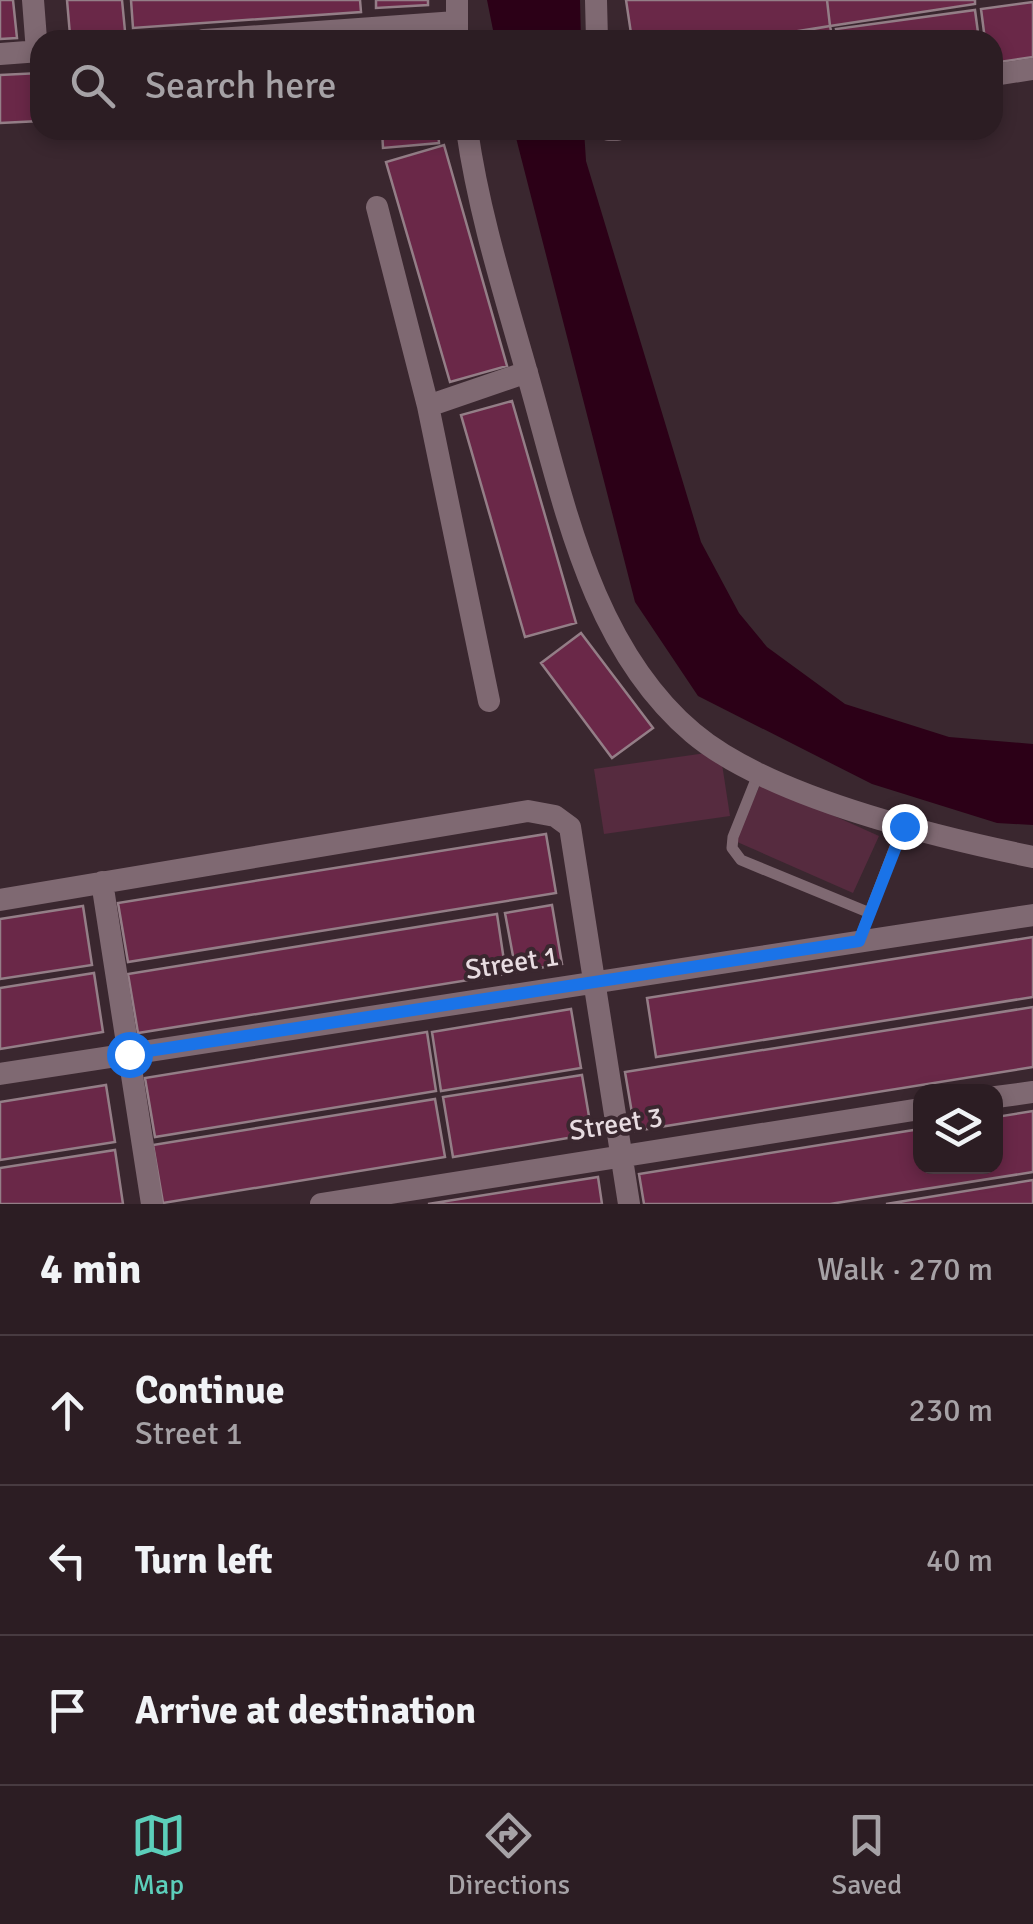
<!DOCTYPE html>
<html lang="en">
<head>
<meta charset="utf-8">
<style>
  body { margin:0; font-family:Signika,sans-serif; background:#382a30; color:#f1f3f6 }
  .controls { position:absolute; right:30px; bottom:30px; display:grid; overflow:hidden; border-radius:20px; box-shadow:0 5px 15px #0003 }
  .controls button { width:90px; height:90px; display:grid; place-items:center; padding:0; border:0; border-bottom:2px solid #483b41; background:#2c1d23; color:#f1f3f6; font:50px sans-serif }
  .stop { position:absolute; width:30px; height:30px; margin:-22px; border:8px solid #1a73e8; border-radius:50%; background:#fff }
  .stop.end { background:#1a73e8; border-color:#fff; box-shadow:0 2px 10px #0008 }
  .list { margin:0; padding:0; list-style:none }
  h2 { display:flex; justify-content:space-between; align-items:center; height:130px; margin:0; padding:0 40px; font-size:42px }
  h2 small { font-size:32px; font-weight:400; color:#a6a2a6 }
  .list li { display:grid; grid-template-columns:65px 1fr auto; gap:30px; align-items:center; box-sizing:border-box; height:150px; padding:0 40px; border-top:2px solid #483b41 }
  .list b { display:block; font-size:38px; white-space:nowrap }
  .list p { margin:0; font-size:32px; white-space:nowrap; color:#a6a2a6 }
  .list em { font-size:32px; font-style:normal; color:#a6a2a6 }
  .icon { flex:none; width:55px; height:55px; fill:none; stroke:currentColor; stroke-width:2; stroke-linecap:round; stroke-linejoin:round }
  .map { position:relative; flex:none; width:1033px; height:1204px; overflow:hidden }
  .search { position:absolute; background:#2c1d23; box-shadow:0 5px 15px #0003; left:30px; right:30px; top:30px; height:110px; display:flex; align-items:center; gap:25px; box-sizing:border-box; padding:0 35px; border-radius:30px; color:#a6a2a6; font-size:38px }
  .sheet { height:580px; background:#2c1d23 }
  nav { display:flex; justify-content:space-around; align-items:center; box-sizing:border-box; height:140px; border-top:2px solid #483b41; background:#2c1d23; font-size:28px; color:#a6a2a6 }
  nav a { display:grid; justify-items:center; gap:5px }
  nav .on { color:#5cceba }
  .map>svg:first-child { display:block }
  .grass { fill:#562b3f }
  .water { fill:#2c0017 }
  .building { fill:#6a2848; stroke:#947e87; stroke-width:2.5 }
  .lines { fill:none; stroke-linecap:round; stroke-linejoin:round }
  .lane { stroke:#7f6972; stroke-width:11 }
  .street { stroke:#7f6972; stroke-width:22 }
  .route { stroke:#1a73e8; stroke-width:12 }
  .labels { text-anchor:middle; dominant-baseline:central; stroke-width:8; stroke-linejoin:round; paint-order:stroke }
  .street-label { font-size:28px; fill:#e8dce1; stroke:#3a272f }
</style>
</head>
<body>
<div class="map">
<svg width="1033" height="1204" viewBox="0 0 1033 1204">
  <rect width="100%" height="100%" fill="#3a272f"/>
  <path class="grass" d="M720,751L730,816L604,834L594,769Z
    M761,783L879,836L853,893L735,841Z"/>
  <path class="water" d="M487,0H580L581,40H495Z
    M514,130H584L586,161L701,542L739,613L767,647L845,704L949,737L1033,744V825L997,823L872,784L698,696L635,602Z"/>
  <path class="building" d="M0,0H13L17,38L0,39Z
    M67,0H122L125,31L70,35Z
    M131,0H360L361,12L133,28Z
    M376,0H428V5L376,8Z
    M626,0H827L830,26L741,40H632Z
    M827,0H975V4L830,26Z
    M1033,2V57L993,63V40H985L981,9Z
    M975,10L979,40H838L836,29Z
    M830,26L833,40H750Z
    M40,73V121L0,123V75Z
    M382,130H438L439,143L383,148Z
    M444,145L507,366L450,382L386,162Z
    M512,401L576,623L525,637L461,415Z
    M581,633L653,728L612,758L541,663Z
    M546,834L556,893L128,962L118,903Z
    M552,905L562,964L516,972L505,913Z
    M83,906L92,965L0,979V919Z
    M497,914L506,974L138,1033L128,974Z
    M1033,937V997L656,1057L647,998Z
    M94,973L103,1032L0,1049V988Z
    M1033,1007V1067L635,1131L625,1072Z
    M571,1009L581,1068L441,1091L432,1032Z
    M427,1032L436,1091L155,1137L145,1078Z
    M582,1075L592,1134L453,1157L443,1097Z
    M106,1085L115,1142L0,1160V1102Z
    M435,1099L445,1157L163,1203L153,1145Z
    M1033,1111V1172L830,1204H644L639,1174L920,1129V1166H996V1117Z
    M115,1150L123,1204H0V1168Z
    M598,1177L602,1204H428Z
    M1033,1180V1204H886Z"/>
  <g class="lines">
    <path class="lane" d="M759,772L733,837L732,848L741,860L870,913
      M859,941L903,826"/>
    <path class="street" d="M33,0L37,52
      M596,0L597,40
      M204,40L456,22
      M457,40V0
      M0,54L40,51
      M993,75L1033,69
      M467,130C479,214 504,292 527,373C563,497 589,645 693,733C769,797 936,837 1033,857
      M609,130H617
      M377,207L428,406L489,701
      M428,406L527,372
      M102,882L152,1204
      M0,900L528,811L555,816L570,827L629,1204
      M0,1074L1033,915
      M996,1097L1033,1092
      M321,1204L920,1109"/>
  </g>
  <g class="lines">
    <path class="route" d="M129,1054L859,941L904,826"/>
  </g>
  <g class="labels">
    <g class="street-label">
      <text transform="translate(512 963) rotate(-9)">Street 1</text>
      <text transform="translate(616 1124) rotate(-9)">Street 3</text>
    </g>
  </g>
</svg>
<div class="controls">
<button><svg class="icon" aria-label="layers" viewBox="0 0 24 24"><path d="M12 4l9 5-9 5-9-5zM3 14l9 5 9-5"/></svg></button>
</div>
<div class="stop" style="left:129px;top:1054px"></div>
<div class="stop end" style="left:904px;top:826px"></div>
<div class="search"><svg class="icon" aria-label="search" viewBox="0 0 24 24"><circle cx="10" cy="10" r="6"/><path d="M15 15l6 6"/></svg>Search here</div>
</div>
<section class="sheet">
<h2>4 min<small>Walk · 270 m</small></h2>
<ul class="list">
<li><svg class="icon" aria-label="ahead" viewBox="0 0 24 24"><path d="M12 20V5M6 11l6-6 6 6"/></svg><div><b>Continue</b><p>Street 1</p></div><em>230 m</em></li>
<li><svg class="icon" aria-label="left" viewBox="0 0 24 24"><path d="M17 20v-9H6M10 6l-5 5 5 5"/></svg><div><b>Turn left</b></div><em>40 m</em></li>
<li><svg class="icon" aria-label="arrive" viewBox="0 0 24 24"><path d="M6 21V4h12l-3 4 3 4H6"/></svg><div><b>Arrive at destination</b></div></li>
</ul>
</section>
<nav>
<a class="on"><svg class="icon" aria-label="map" viewBox="0 0 24 24"><path d="M3 6l6-2 6 2 6-2v14l-6 2-6-2-6 2zM9 4v14M15 6v14"/></svg>Map</a>
<a><svg class="icon" aria-label="directions" viewBox="0 0 24 24"><path d="M12 3l9 9-9 9-9-9zM9 14v-3h6M13 9l2 2-2 2"/></svg>Directions</a>
<a><svg class="icon" aria-label="saved" viewBox="0 0 24 24"><path d="M7 4h10v16l-5-4-5 4z"/></svg>Saved</a>
</nav>
</body>
</html>
